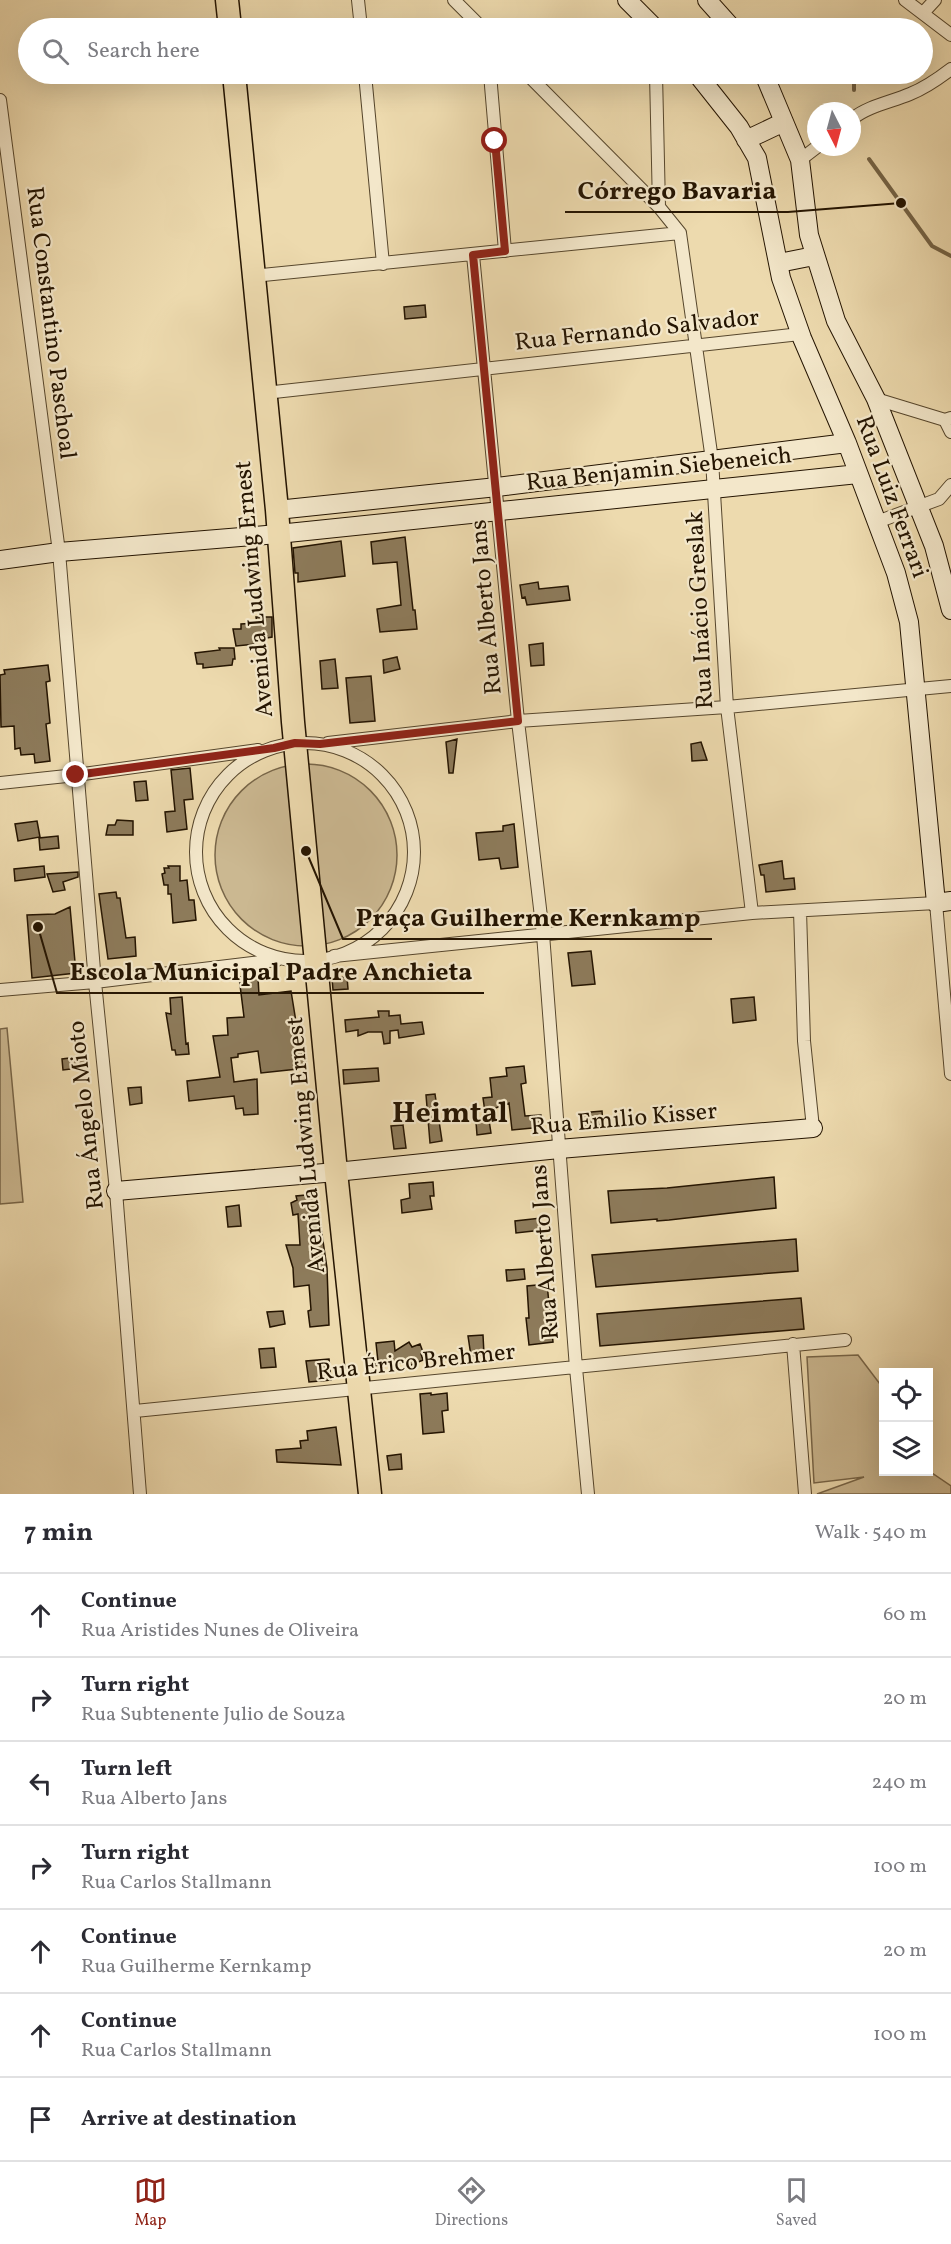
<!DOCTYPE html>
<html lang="en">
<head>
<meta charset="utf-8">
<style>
  body { margin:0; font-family:Vollkorn,serif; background:#f2f2f3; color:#2b2b33 }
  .controls { position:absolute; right:18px; bottom:18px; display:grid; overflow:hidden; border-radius:0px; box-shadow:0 6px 24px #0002 }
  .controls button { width:54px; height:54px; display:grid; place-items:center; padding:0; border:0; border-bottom:2px solid #e1e1e2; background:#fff; color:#2b2b33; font:30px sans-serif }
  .compass { position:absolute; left:807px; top:102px; width:54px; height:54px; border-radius:50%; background:#fff; box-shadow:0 6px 24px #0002; rotate:174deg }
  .stop { position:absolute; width:18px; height:18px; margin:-14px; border:4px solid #8f2418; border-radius:50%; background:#fff }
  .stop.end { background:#8f2418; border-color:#fff; box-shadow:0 2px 6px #0008 }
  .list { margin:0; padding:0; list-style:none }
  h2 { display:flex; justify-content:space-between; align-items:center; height:78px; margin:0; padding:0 24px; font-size:26px }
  h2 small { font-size:20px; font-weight:400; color:#7c7c81 }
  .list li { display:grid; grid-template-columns:39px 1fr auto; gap:18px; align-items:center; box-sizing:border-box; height:84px; padding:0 24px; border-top:2px solid #e1e1e2 }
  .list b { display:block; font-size:22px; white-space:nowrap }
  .list p { margin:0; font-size:20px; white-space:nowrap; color:#7c7c81 }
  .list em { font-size:20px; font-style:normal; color:#7c7c81 }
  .icon { flex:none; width:33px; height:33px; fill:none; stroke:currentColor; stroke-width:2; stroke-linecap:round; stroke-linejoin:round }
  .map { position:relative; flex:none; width:951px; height:1494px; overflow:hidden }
  .search { position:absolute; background:#fff; box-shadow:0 6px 24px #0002; left:18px; right:18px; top:18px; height:66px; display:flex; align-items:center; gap:15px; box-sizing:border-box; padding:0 21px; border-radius:33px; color:#7c7c81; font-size:22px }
  .sheet { height:666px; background:#fff }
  nav { display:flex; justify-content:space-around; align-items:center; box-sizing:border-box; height:84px; border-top:2px solid #e1e1e2; background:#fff; font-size:16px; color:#7c7c81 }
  nav a { display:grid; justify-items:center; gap:3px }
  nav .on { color:#8f2418 }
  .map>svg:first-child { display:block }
  .green { fill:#cbb891; stroke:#786649; stroke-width:1.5 }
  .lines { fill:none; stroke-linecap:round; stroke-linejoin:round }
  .stream { stroke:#746345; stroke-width:4 }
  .building { fill:#8d7b5b; stroke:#241401; stroke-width:1.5 }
  .street-casing { stroke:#56462c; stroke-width:14 }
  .secondary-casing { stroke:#241401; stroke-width:20 }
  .highway-casing { stroke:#241401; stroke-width:25 }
  .street { stroke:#f3e7ca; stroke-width:12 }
  .secondary { stroke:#f3e7ca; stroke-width:18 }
  .highway { stroke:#eddaae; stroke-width:22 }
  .route { stroke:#8f2418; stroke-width:8 }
  .labels { text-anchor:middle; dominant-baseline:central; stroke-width:4.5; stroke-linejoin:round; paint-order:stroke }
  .street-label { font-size:24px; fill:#241401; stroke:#f3e7ca }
  .district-label { font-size:30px; font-weight:bold; fill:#241401; stroke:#f3e7ca }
  .leader { fill:none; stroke:#241401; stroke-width:2 }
  .callout-dot { fill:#241401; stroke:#f3e7ca; stroke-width:2 }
  .callout-label { font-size:26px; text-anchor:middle; font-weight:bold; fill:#241401; stroke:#f3e7ca; stroke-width:4.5; stroke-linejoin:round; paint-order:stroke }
</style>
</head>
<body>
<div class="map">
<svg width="951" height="1494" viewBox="0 0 951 1494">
  <rect width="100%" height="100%" fill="#eddaae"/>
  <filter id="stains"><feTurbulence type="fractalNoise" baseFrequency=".00333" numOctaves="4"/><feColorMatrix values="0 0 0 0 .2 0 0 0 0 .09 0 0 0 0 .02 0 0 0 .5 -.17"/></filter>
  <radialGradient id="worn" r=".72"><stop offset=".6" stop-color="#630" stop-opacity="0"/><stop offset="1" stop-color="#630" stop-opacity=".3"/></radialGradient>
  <path class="green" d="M215 855a91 91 0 1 1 182 0a91 91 0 1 1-182 0Z
    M7,1028L23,1202L0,1204V1029Z
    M858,1355L883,1388L884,1472L929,1471L951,1486V1494H817L864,1477L814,1483L807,1357Z"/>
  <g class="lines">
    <path class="stream" d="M854,74V90
      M869,159L932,246L951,256"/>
  </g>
  <path class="building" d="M425,305L426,317L405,319L404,307Z
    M405,537L413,610H415L417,629L380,632L377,609L401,605L397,562L373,564L371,542Z
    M341,541L345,576L298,582V573H295L293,548Z
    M538,582L539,589L568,586L570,600L527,605L525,597L522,598L520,585Z
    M256,617H272V637L255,640L256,644L236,646L233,629H241V624L257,623Z
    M543,643L544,665L531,666L529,645Z
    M219,648H234L235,659H233L232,665L203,668V664H197L195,653L220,650Z
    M397,657L400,669L384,673L383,660Z
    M335,659L338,688L322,689L320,661Z
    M48,665L50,681L46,682L50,723L46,724L50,761L35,763L34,754L21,755L20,748L15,749L14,726L1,727L0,675L5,674L4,670Z
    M371,676L375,721L350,723L346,678Z
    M457,739L453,773H449L446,742Z
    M701,742L707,760L692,761L691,744Z
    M190,768L193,799L184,800L187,829L167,832L165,812L175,811L171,770Z
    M146,781L148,800L136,801L134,782Z
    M117,820L133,821V835H106L108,825H115Z
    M37,821L40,837L18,841L15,824Z
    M514,824L518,867L501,869L499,858L479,860L476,833L503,831V826Z
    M58,836L59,848L40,850L39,838Z
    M782,861L784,879L794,878L795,889L766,892L764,875H761L759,865Z
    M44,866L45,877L15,881L14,869Z
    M168,866H180V881L187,880L189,900H194L196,920L173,923L171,894H168V885H164L162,874L165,873L164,868H169Z
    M78,872V877L63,882L65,890L53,892L47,874Z
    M116,892L117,898H120L126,938L135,937L136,956L108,959L99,894Z
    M70,907L76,973L32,978L27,915L55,914Z
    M591,951L595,984L572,986L568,953Z
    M239,977H258L259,995L291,991L297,1028H300L302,1053L305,1052L307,1068L261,1073L258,1051L238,1054V1057L231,1058L234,1082L257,1079L258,1114L244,1115L243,1108L236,1109L234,1096L189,1101L187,1081L220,1077L213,1036L228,1035L227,1018L244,1017Z
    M347,977L348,989L333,990L332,978Z
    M182,997L186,1044L188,1043L189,1054L176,1055L175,1050H172L166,1013L171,1014L170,998Z
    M754,997L756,1020L733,1023L731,999Z
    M378,1011H389V1016L400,1015L401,1024L422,1022L424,1034L399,1038L398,1030L390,1031V1043L384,1044L382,1032H368L358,1036V1030L346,1032L345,1020L379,1017Z
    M85,1056L87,1067L63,1070L62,1059Z
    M524,1066L526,1083L521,1084L525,1116L541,1115L543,1127L512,1130L509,1103L485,1112L483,1098L492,1097L490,1078L507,1076L506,1068Z
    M378,1068L379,1081L344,1084L343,1070Z
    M141,1087L142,1103L130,1105L128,1088Z
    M435,1094L442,1141L430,1143L426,1095Z
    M602,1111L603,1124L582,1127L580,1113Z
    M489,1120L491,1133L477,1135L476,1122Z
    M403,1125L406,1148L394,1149L391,1126Z
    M774,1177L776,1208L669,1220L657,1221V1219L611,1223L608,1191L667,1188Z
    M433,1182L434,1196H430L432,1209L402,1213L401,1200L410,1198L409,1184Z
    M316,1194L327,1268L329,1325L310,1327L308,1311L311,1310L309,1285L294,1287L293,1268L286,1245H300L298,1214L293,1215L291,1203L297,1200L296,1196Z
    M239,1205L241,1226L228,1227L226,1207Z
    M541,1218L542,1230L516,1233L515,1221Z
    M796,1239L798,1271L596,1287L592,1255Z
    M524,1269L525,1279L507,1281L506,1270Z
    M547,1284L553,1342L529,1345L526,1318H529L527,1286Z
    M801,1298L804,1329L600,1346L597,1314Z
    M283,1311L285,1324L270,1327L267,1312Z
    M483,1335L484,1354L471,1356L468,1336Z
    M394,1341L395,1351L409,1342L412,1347L420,1344L423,1352L421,1354L423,1360L409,1366L407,1362L372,1366L378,1362L376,1343Z
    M274,1348L276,1367L261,1368L259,1349Z
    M329,1359L331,1380L309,1382L306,1361Z
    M431,1393V1395L447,1393L448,1410L442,1411L444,1432L423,1434L420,1394Z
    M336,1427L341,1465L277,1462L276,1450L301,1448L300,1441L308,1440L307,1431Z
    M401,1454L402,1469L389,1470L387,1456Z"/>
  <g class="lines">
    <g class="street-casing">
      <path id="street" d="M358,0L361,28
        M454,0L482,28
        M905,0L951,35
        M923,13L935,0
        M365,74L383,264
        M490,74L505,251
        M527,74L659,207L680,233
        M656,74L659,207
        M0,100L59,552L95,982L116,1191L140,1494
        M852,119C868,106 891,102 910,94C925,88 938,79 951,69
        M800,160L817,147
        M680,233L712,460L727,707L752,913
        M473,255L518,721L543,934L576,1368L588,1494
        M253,276L680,233
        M265,393L800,334
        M876,399L945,420L951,418
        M945,420L951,432
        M877,522L939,499L951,485
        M196 852a109 109 0 1 1 218 0a109 109 0 1 1-218 0Z
        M328,743L518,721L727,707L951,686
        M0,783L76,775L258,750
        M800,911L804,1041L813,1128
        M334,956L752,913L936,903L951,1074
        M0,990L95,982L277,960
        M793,1344L805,1494
        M135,1411L845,1340"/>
    </g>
    <g class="secondary-casing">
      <path id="secondary" d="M627,0L655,28
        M707,0L732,28
        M697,74L739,127L757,158L781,278L802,338L847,443L896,573L909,622L936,903L951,901
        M764,74L800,160L809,235L836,321L876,399L934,546L951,610
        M746,140L784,122
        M779,263L814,256
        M277,510L497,487L847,443
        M0,560L59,552L278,534L858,474
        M116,1191L336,1172L559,1149L813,1128"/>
    </g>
    <g class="highway-casing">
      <path id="highway" d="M227,0L230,28
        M234,74L277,510L293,722L336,1172L370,1494"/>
    </g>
    <use href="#street" class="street"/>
    <use href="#secondary" class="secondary"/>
    <use href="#highway" class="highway"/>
  </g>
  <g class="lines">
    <path class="route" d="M76,775L274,748L295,743L320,744L518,721L473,255L505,251L495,141"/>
  </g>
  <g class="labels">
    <g class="street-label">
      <text transform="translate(50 323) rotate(83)">Rua Constantino Paschoal</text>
      <text transform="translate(637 331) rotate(-6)">Rua Fernando Salvador</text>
      <text transform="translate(659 470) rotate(-6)">Rua Benjamin Siebeneich</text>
      <text transform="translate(891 497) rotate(70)">Rua Luiz Ferrari</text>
      <text transform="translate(255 589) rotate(-95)">Avenida Ludwing Ernest</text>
      <text transform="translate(487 607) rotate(-95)">Rua Alberto Jans</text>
      <text transform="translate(701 610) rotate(-93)">Rua Inácio Greslak</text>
      <text transform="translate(87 1115) rotate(-96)">Rua Ángelo Mioto</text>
      <text transform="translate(624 1120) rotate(-5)">Rua Emilio Kisser</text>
      <text transform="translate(307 1145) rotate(-95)">Avenida Ludwing Ernest</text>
      <text transform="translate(546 1252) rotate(-94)">Rua Alberto Jans</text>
      <text transform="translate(416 1363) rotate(-6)">Rua Érico Brehmer</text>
    </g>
    <g class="district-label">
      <text x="450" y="1114">Heimtal</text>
    </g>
  </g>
  <path class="leader" d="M901 203L788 212H565M306 851L343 939H712M38 927L57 993H484"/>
  <g class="callout-dot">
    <circle cx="901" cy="203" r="6"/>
    <circle cx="306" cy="851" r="6"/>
    <circle cx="38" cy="927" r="6"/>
  </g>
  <g class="callout-label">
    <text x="677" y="199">Córrego Bavaria</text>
    <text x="528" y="926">Praça Guilherme Kernkamp</text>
    <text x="271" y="980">Escola Municipal Padre Anchieta</text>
  </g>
  <rect width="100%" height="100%" filter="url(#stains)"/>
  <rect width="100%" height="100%" fill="url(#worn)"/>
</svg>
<div class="controls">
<button><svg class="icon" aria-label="locate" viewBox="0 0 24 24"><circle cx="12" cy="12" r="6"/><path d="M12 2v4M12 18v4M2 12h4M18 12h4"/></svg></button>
<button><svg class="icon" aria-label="layers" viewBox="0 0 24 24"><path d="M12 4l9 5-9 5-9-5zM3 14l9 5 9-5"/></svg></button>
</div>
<svg class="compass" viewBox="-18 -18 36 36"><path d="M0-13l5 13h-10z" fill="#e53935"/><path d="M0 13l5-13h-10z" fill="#7c7c81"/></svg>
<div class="stop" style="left:495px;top:141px"></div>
<div class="stop end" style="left:76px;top:775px"></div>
<div class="search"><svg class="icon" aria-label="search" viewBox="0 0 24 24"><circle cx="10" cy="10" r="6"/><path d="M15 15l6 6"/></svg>Search here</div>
</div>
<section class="sheet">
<h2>7 min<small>Walk · 540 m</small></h2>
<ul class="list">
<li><svg class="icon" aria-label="ahead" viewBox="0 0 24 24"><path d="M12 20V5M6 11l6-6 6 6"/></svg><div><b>Continue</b><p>Rua Aristides Nunes de Oliveira</p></div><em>60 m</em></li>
<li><svg class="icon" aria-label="right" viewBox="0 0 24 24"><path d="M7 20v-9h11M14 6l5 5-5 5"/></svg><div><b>Turn right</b><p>Rua Subtenente Julio de Souza</p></div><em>20 m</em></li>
<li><svg class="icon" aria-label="left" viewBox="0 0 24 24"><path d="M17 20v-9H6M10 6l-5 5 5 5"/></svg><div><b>Turn left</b><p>Rua Alberto Jans</p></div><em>240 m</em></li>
<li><svg class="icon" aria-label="right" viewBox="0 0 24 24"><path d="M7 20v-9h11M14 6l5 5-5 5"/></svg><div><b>Turn right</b><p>Rua Carlos Stallmann</p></div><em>100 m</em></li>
<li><svg class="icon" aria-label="ahead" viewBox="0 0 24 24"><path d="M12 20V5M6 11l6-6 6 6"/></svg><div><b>Continue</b><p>Rua Guilherme Kernkamp</p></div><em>20 m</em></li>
<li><svg class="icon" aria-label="ahead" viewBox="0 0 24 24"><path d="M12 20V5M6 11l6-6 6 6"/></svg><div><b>Continue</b><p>Rua Carlos Stallmann</p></div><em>100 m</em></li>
<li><svg class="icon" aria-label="arrive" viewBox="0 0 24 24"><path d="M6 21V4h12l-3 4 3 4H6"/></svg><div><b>Arrive at destination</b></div></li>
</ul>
</section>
<nav>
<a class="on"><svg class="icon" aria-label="map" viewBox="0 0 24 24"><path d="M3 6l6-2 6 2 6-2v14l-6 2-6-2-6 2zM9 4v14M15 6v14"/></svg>Map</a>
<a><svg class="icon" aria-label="directions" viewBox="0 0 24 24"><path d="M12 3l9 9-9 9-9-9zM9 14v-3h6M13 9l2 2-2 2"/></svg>Directions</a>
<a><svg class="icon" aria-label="saved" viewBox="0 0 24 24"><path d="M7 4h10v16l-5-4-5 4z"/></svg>Saved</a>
</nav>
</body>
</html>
